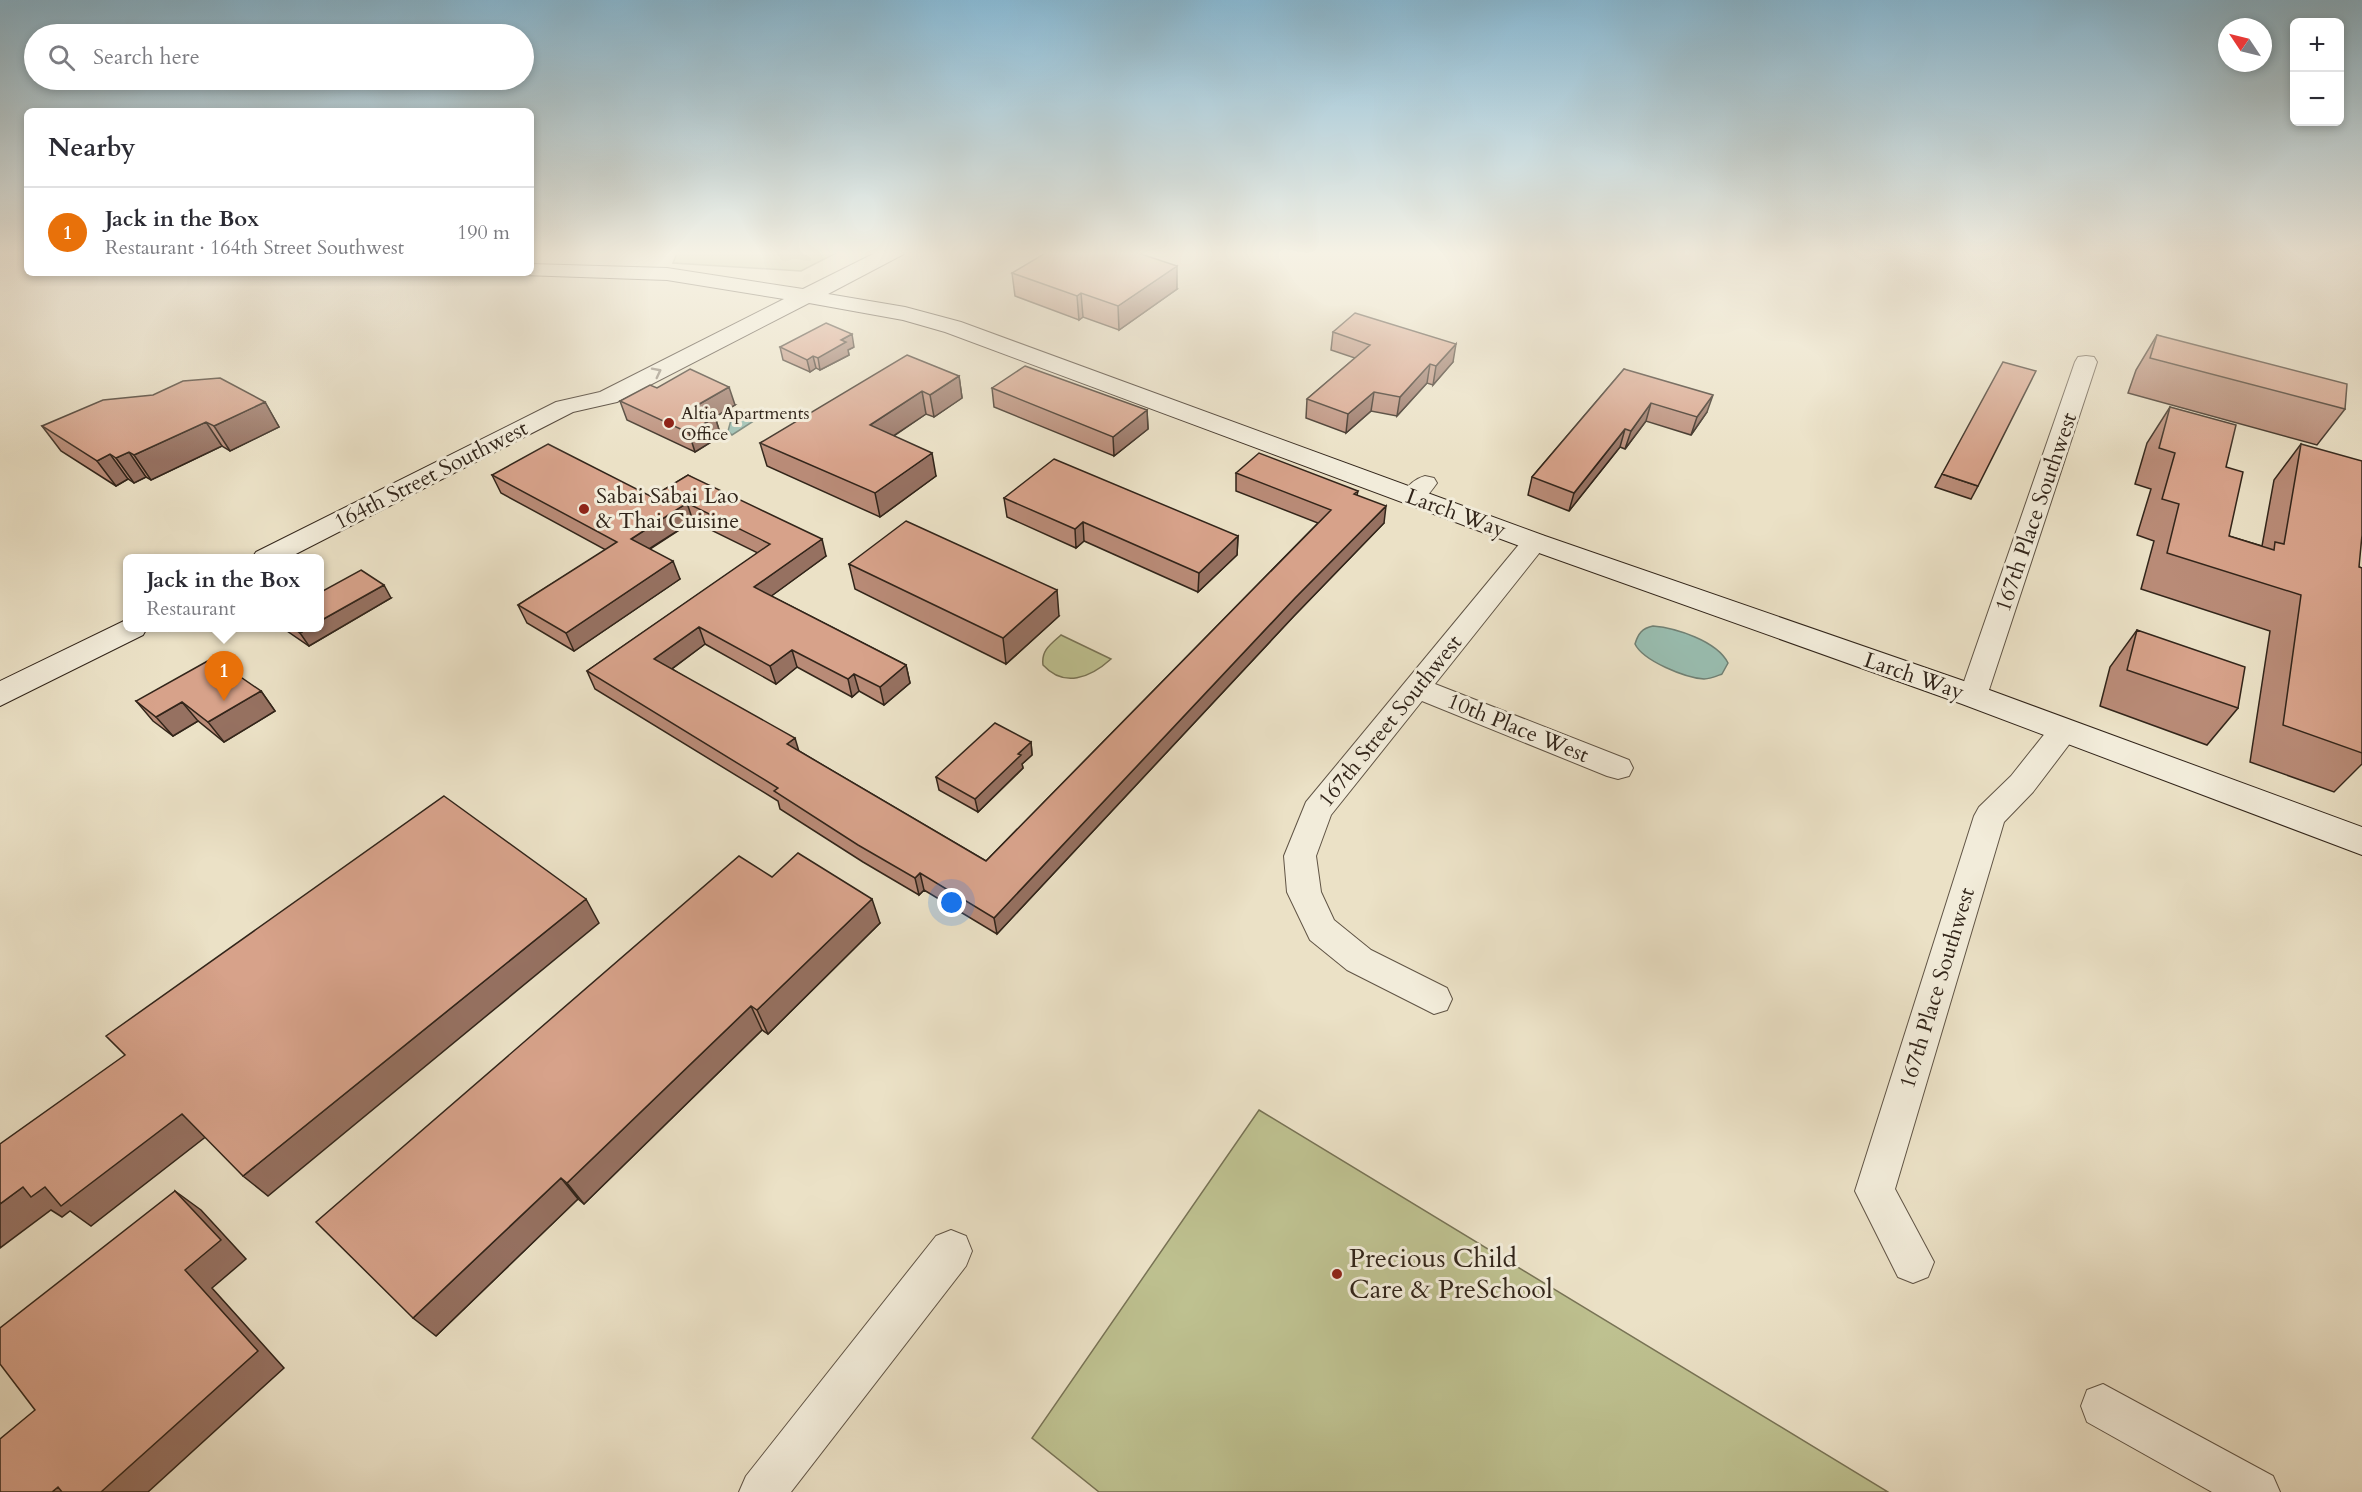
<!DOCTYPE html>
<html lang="en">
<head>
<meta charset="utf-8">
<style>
  body { margin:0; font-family:Cardo,serif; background:#f2f2f3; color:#2b2b33 }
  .controls { position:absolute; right:18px; top:18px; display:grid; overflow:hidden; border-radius:9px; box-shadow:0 3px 9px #0003 }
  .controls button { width:54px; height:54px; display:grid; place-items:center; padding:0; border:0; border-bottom:2px solid #e1e1e2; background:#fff; color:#2b2b33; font:30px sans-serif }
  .compass { position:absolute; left:2218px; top:18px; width:54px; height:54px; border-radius:50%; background:#fff; box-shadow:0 3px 9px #0003; rotate:305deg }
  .you { position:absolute; left:952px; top:903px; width:21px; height:21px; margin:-15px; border:4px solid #fff; border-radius:50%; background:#1a73e8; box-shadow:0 0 0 9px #1a73e833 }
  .badge { display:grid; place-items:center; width:39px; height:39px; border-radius:50%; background:#0f766e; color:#fff; font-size:20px; font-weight:700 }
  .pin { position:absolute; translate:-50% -50px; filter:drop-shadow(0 2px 3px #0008) }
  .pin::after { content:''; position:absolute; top:32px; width:21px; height:18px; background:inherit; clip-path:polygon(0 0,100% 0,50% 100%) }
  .popup { position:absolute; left:123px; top:554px; width:201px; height:78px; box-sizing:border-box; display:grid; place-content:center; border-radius:9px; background:#fff; filter:drop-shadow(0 2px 4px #0005); font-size:20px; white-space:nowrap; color:#7c7c81 }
  .popup b { font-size:22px; color:#2b2b33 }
  .popup::after { content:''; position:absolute; left:50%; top:100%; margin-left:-12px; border:12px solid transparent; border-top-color:#fff }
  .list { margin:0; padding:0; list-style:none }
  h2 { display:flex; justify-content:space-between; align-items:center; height:78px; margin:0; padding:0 24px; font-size:26px }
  h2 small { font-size:20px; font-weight:400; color:#7c7c81 }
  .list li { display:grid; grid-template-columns:39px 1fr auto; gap:18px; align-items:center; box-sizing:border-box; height:90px; padding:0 24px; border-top:2px solid #e1e1e2 }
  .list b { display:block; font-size:22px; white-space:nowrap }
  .list p { margin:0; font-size:20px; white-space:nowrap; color:#7c7c81 }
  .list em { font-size:20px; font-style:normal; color:#7c7c81 }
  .icon { flex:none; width:33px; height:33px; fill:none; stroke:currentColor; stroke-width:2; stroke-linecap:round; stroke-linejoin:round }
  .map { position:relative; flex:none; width:2362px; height:1492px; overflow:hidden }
  .search { position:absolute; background:#fff; box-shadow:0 3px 9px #0003; left:24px; top:24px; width:510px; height:66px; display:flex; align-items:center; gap:15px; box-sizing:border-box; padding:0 21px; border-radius:33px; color:#7c7c81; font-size:22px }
  .panel { position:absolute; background:#fff; box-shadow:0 3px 9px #0003; left:24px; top:108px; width:510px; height:168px; border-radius:9px }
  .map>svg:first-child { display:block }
  .green { fill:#bec190; stroke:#787355; stroke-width:1.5 }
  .water { fill:#99beb1; stroke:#708175; stroke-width:1.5 }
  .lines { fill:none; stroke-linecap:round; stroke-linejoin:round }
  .street-casing { stroke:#605445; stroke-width:2 }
  .secondary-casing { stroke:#32251a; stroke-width:2 }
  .street { fill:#f2ecda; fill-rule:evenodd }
  .secondary { fill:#f2ecda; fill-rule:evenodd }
  .wall { fill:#b98b77; stroke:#32251a; stroke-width:1.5 }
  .shaded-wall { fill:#967161; stroke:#32251a; stroke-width:1.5 }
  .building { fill:#d7a28a; stroke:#32251a; stroke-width:1.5 }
  .oneway { stroke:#92887a }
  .poi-dot { fill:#8f2418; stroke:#f2ecda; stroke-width:2 }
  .labels { text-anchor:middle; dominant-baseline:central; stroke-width:6; stroke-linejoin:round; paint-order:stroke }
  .far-poi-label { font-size:18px; fill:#32251a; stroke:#f2ecda; text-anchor:start }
  .street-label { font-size:22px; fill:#32251a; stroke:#f2ecda }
  .poi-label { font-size:22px; fill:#32251a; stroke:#f2ecda; text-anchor:start }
  .near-poi-label { font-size:27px; fill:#32251a; stroke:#f2ecda; text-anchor:start }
</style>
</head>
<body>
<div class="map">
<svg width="2362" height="1492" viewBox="0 0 2362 1492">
  <rect width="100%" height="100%" fill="#ebe1c6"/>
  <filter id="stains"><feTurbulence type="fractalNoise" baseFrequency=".00333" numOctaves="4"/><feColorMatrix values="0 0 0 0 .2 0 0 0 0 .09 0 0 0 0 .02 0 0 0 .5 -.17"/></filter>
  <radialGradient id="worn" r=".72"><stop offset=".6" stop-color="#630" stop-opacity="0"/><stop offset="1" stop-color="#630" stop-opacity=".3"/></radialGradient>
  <path class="green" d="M678,251H840L801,271L673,263Z
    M1061,635L1111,659C1090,678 1064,688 1043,665C1041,650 1051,644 1061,635Z
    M1259,1110L1888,1492H1099L1032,1438Z"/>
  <path class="water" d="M756,412L763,415L732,435L728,431L731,420L739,415L746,418Z
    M1653,626C1676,628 1717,641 1728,663L1722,674C1717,676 1711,679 1704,679C1686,678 1643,661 1635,644C1638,634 1642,628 1653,626Z"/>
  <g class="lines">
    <g class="street-casing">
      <path id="street" d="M2086,356L2094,357L2097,362L1987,696L1983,703L1973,706L1963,703L1959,696L2075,362L2078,357Z
        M1425,476L1434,478L1437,483C1428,496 1420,506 1403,502L1400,497C1406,487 1414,479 1425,476Z
        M1535,534L1544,536L1548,542L1435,684L1629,760L1633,768L1629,776L1618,779L1607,776L1422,701L1331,815L1316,856L1321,892L1334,920L1371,950L1447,988L1452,999L1447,1010L1434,1014L1347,970L1310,940L1287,892L1284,856L1306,802L1526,536Z
        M2064,719L2074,722L2079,730L2074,738L2033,792L2004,822L1895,1189L1934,1262L1928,1277L1913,1283L1898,1277L1855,1191L1974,816L1979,807L2011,776L2054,722Z
        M951,1230L966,1236L972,1251L966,1266L791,1492H739L746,1476L936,1236Z
        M2103,1384L2273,1476L2280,1492H2212L2087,1422L2081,1406L2087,1390Z"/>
    </g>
    <g class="secondary-casing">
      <path id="secondary" d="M879,251H906L902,255L828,294L905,307L961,322L1545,536L1984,688L2362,827V855L1962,704L1525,548L945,332L903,320L809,303L617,402L573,412L288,558H252L256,552L556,402L600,392L784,299L667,280L523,275L531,273V264L667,268L803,289Z
        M128,619V628H147L143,635L0,706V681Z"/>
    </g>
    <use href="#street" class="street"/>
    <use href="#secondary" class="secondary"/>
  </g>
  <path class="wall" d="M1012,273L1177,289L1119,330L1083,317L1079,320L1015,296Z
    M1333,332L1453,362L1433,385L1427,383L1397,416L1371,411L1346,433L1306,418L1307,399L1355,358L1331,350Z
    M2157,335L2345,409L2317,445L2128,393L2136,370Z
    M780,347H854L848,350L849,355L820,370L816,368L810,372L783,360Z
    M1624,369L1707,412L1691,435L1646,421L1625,449L1620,447L1569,511L1528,495L1532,477Z
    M959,376L962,398L934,417L926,414L894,436L936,476L880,517L767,466L760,443Z
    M992,388L1147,410L1148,429L1114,456L994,407Z
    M620,401L735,405L715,417L721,436L695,452L627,420Z
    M265,402L279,427L230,451L222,446L151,480L146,477L134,483L128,479L116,486L61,451L42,426Z
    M2170,407L2226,467L2229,536L2262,546L2274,480L2301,444L2359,567L2362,568V764L2334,792L2250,762L2270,631L2141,589L2154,541L2137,535L2151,489L2135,484L2147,443Z
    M1236,473L1358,491L1357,495L1384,523L1294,616L997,934L924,890L919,895L863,862L780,809L778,801L595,689L587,671L758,553L693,521L650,549L680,579L574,651L527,623L518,605L606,550L501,493L492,475L652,497L688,475L826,556L771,596L906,665L910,683L884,705L859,691L852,697L797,667L776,684L705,644L672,669L799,751L986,861L1318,523L1236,491Z
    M1942,474L1978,486L1971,499L1935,487Z
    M1004,498L1238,536L1237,555L1198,592L1084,541L1076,548L1007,517Z
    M849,564L1059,616L1006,664L855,589Z
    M323,591L391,598L309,646L287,631L285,627H320Z
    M2137,630L2238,708L2207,745L2100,706L2110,667Z
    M261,691L275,711L224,742L198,721L173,736L153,721L136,701Z
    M1031,742L1032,755L1022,764L1023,768L978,812L939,790L936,777Z
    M772,877L880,923L768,1034L762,1030L584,1204L578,1199L436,1336Z"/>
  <path class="shaded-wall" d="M1177,266V289L1119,330L1118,306Z
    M1081,293L1083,317L1079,320L1077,296Z
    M852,334L854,347L848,350L849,355L820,370L818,358L841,340Z
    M1456,344L1453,362L1433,385L1436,366Z
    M813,356L816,368L810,372L807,360Z
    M1430,364L1427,383L1397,416L1400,397Z
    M959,376L962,398L934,417L930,395Z
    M729,387L735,405L700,426L694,407Z
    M922,391L926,414L875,448L870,425Z
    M1374,392L1371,411L1346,433L1348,414Z
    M1713,395L1707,412L1691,435L1697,417Z
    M265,402L279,427L230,451L214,426Z
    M1651,403L1646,421L1625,449L1631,431Z
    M1147,410L1148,429L1114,456L1113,437Z
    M715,417L721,436L695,452L689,433Z
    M206,422L222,446L151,480L134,455Z
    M1625,429L1620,447L1569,511L1574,493Z
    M129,452L146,477L134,483L116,458Z
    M932,453L936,476L880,517L875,493Z
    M110,454L128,479L116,486L97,461Z
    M687,503L693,521L638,556L631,539Z
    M1386,506L1384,523L1294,616L997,934L994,918L1295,598Z
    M1083,522L1084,541L1076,548L1075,529Z
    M1238,536L1237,555L1198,592L1199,573Z
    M822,539L826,556L759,605L754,587Z
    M673,561L680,579L574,651L566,633Z
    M384,585L391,598L309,646L300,633L310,627H320V621Z
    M1057,590L1059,616L1006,664L1003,638Z
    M699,627L705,644L662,676L654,659Z
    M792,650L797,667L776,684L770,666Z
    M906,665L910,683L884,705L880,687Z
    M854,674L859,691L852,697L848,679Z
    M261,691L275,711L224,742L208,722Z
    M182,702L198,721L173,736L156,717Z
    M795,738L800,755L787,744Z
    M1031,742L1032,755L1022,764L1023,768L978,812L975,799L1018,754Z
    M920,873L924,890L919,895L915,878Z
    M586,899L599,923L268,1196L243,1176Z
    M872,899L880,923L768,1034L757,1010Z
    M751,1006L762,1030L584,1204L567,1183Z
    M182,1114L208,1135L91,1226L70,1211L62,1217L51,1210L0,1248V1204L23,1187H45Z
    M561,1178L578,1199L436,1336L413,1318Z
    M175,1191L201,1210L246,1259L212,1288L284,1368L148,1492H101L185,1270Z
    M58,1487L70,1492H52Z"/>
  <path class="building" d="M1049,251H1132L1177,266L1118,306L1081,293L1077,296L1012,273Z
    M1355,313L1456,344L1436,366L1430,364L1400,397L1374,392L1348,414L1307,399L1370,345L1333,332Z
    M826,323L852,334L841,340L846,342L818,358L813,356L807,360L780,347Z
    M2157,335L2347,384L2345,409L2150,358Z
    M907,355L959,376L930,395L922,391L870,425L932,453L875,493L760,443Z
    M2003,362L2036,371L1978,486L1942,474Z
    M1025,366L1147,410L1113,437L992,388Z
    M690,369L729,387L694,407L715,417L689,433L620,401L650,385L657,388Z
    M1624,369L1713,395L1697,417L1651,403L1631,431L1625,429L1574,493L1532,477Z
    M220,378L265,402L214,426L206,422L134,455L129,452L116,458L110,454L97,461L42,426L103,400L153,395L183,381Z
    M2170,407L2236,425L2226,467L2243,472L2229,536L2274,550L2275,542L2284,544L2301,444L2362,461V535L2359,567L2362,568V753L2283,725L2301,595L2167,553L2179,504L2162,499L2175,453L2159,448Z
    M548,444L652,497L688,475L822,539L754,587L906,665L880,687L854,674L848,679L792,650L770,666L699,627L654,659L795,738L787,744L986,861L1331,510L1236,473L1259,453L1358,491L1354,494L1386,506L1295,598L994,918L920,873L915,878L858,845L774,791L778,788L587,671L770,544L687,503L631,539L673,561L566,633L518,605L617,542L492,475Z
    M1054,459L1238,536L1199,573L1083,522L1075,529L1004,498Z
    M906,521L1057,590L1003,638L849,564Z
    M361,570L384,585L320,621V590L323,591Z
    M292,627H310L300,633Z
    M2137,630L2245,667L2238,708L2127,670Z
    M213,658L261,691L208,722L182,702L156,717L136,701Z
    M995,723L1031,742L1018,754L1021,755L975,799L936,777Z
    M444,796L586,899L243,1176L182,1114L61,1206L45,1187L31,1197L23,1187L0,1204V1144L125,1055L106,1036Z
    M798,853L872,899L757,1010L751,1006L567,1183L561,1178L413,1318L316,1222L739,856L772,877Z
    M175,1191L221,1240L185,1270L258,1351L101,1492H62L58,1487L52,1492H0V1439L35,1410L0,1364V1328Z"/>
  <defs><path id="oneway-chevron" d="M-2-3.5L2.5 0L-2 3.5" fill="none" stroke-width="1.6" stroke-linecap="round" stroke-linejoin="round" transform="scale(1.5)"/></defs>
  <use class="oneway" href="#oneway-chevron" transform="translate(657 372) rotate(-27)"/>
  <linearGradient id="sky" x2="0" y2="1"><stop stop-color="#88b8d2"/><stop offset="0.55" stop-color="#f6f2e5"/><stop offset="1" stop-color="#f6f2e5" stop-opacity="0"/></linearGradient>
  <rect width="2362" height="460" fill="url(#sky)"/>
  <g class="poi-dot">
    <circle cx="669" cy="423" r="6"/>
    <circle cx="584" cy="509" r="6"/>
    <circle cx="1337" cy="1274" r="6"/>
  </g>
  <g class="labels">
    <g class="far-poi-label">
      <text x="681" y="413">Altia Apartments<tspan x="681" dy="21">Office</tspan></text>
    </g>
    <g class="street-label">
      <text transform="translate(431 475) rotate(-27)">164th Street Southwest</text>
      <text transform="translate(2036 512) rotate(-71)">167th Place Southwest</text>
      <text transform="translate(1456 513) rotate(20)">Larch Way</text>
      <text transform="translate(1914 676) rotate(19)">Larch Way</text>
      <text transform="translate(1390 721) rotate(-51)">167th Street Southwest</text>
      <text transform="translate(1518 728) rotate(22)">10th Place West</text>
      <text transform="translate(1937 988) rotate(-73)">167th Place Southwest</text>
    </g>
    <g class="poi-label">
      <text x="596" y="496">Sabai Sabai Lao<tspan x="596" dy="25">&amp; Thai Cuisine</tspan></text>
    </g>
    <g class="near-poi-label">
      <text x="1349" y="1258">Precious Child<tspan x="1349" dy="31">Care &amp; PreSchool</tspan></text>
    </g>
  </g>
  <rect width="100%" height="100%" filter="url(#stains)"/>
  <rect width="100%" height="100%" fill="url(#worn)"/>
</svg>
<div class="controls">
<button>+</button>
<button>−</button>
</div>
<svg class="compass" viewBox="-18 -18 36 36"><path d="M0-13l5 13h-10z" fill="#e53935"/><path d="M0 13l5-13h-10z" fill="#7c7c81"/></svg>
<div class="you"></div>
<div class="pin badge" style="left:224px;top:701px;background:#e8710a">1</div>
<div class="popup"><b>Jack in the Box</b>Restaurant</div>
<div class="search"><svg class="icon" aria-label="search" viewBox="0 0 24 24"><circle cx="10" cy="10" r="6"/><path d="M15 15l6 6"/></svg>Search here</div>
<section class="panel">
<h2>Nearby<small></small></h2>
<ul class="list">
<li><span class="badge" style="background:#e8710a">1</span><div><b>Jack in the Box</b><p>Restaurant · 164th Street Southwest</p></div><em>190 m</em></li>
</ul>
</section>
</div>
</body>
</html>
